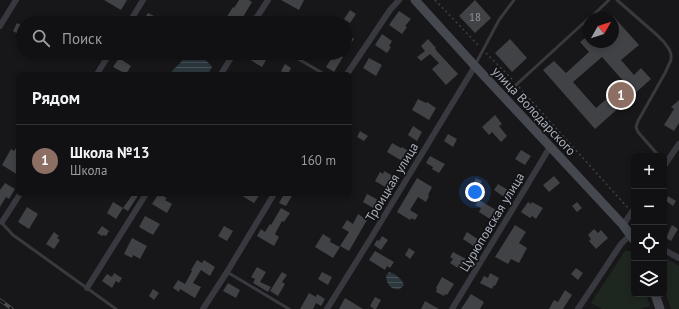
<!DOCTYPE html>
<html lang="ru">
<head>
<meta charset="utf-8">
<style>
  body { margin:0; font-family:"PT Sans",sans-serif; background:#1a1a1c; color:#f1f3f6 }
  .controls { position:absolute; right:12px; bottom:12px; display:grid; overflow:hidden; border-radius:6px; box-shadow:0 2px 6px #0003 }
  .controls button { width:36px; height:36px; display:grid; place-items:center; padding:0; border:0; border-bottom:1px solid #303133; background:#111113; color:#f1f3f6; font:20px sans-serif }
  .compass { position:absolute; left:583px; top:12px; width:36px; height:36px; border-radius:50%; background:#111113; box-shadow:0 2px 6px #0003; rotate:51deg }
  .you { position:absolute; left:475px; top:192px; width:14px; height:14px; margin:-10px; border:3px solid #fff; border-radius:50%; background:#1a73e8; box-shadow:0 0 0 6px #1a73e833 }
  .badge { display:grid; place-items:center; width:26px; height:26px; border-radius:50%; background:#1a73e8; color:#fff; font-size:13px; font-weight:700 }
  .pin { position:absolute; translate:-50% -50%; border:2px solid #fff; box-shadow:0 1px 4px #0006 }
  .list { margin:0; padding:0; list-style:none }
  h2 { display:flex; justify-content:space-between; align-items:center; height:52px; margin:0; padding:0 16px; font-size:17px }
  h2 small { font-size:13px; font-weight:400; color:#9c9da0 }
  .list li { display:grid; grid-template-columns:26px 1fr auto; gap:12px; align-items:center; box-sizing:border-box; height:72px; padding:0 16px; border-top:1px solid #303133 }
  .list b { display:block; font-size:15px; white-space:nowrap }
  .list p { margin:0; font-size:13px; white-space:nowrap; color:#9c9da0 }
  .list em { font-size:13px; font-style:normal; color:#9c9da0 }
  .icon { flex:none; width:22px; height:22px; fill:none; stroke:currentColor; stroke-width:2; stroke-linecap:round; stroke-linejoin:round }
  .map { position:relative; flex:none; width:679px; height:309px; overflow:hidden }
  .search { position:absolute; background:#111113; box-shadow:0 2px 6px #0003; left:16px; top:16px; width:336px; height:44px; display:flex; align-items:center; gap:10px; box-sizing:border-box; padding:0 14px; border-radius:22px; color:#9c9da0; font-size:15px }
  .panel { position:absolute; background:#111113; box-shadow:0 2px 6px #0003; left:16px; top:72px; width:336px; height:124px; border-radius:6px }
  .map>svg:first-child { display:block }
  .green { fill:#1e271f }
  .water { fill:url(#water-rules) }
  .building { fill:#414246; fill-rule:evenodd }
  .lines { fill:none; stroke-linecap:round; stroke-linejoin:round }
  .path { stroke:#3d4045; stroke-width:1.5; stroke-dasharray:2 3; stroke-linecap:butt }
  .lane { stroke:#37393e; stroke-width:3 }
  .street { stroke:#37393e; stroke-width:6 }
  .secondary { stroke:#45484e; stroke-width:9 }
  .rail-casing { stroke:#4a4d53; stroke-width:3.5 }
  .rail { stroke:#121214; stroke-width:2; stroke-dasharray:6; stroke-linecap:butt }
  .labels { text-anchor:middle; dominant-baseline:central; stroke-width:3.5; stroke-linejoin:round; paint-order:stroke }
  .number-label { font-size:11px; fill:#8e939d }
  .street-label { font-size:13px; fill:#a8aeba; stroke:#121214 }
</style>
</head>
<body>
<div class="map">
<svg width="679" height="309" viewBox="0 0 679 309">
  <defs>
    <pattern id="water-rules" width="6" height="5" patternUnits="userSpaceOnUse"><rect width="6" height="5" fill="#2c373e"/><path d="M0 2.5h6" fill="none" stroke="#485158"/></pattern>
  </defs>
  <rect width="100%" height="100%" fill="#171719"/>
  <path class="green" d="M625,251H630L634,255V294H646L650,306L641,309H602L591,303Z
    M664,257L679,266V309H671L664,288Z"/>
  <path class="water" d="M186,53C195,53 208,60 212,67L208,74H171L172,71L181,62Z
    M389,272C396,274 402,279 404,285L400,289C392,291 386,284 386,276Z"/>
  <path class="building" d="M104,0H127L121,10Z
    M239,0H249L252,2L243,17L249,21V23H223L233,7L234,8Z
    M281,0H304L299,10Z
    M475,0L491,18L475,33L459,16Z
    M350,10L356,14L350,23L344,19Z
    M399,11L411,19L405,26L407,27L402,34L389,25Z
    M148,13L156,17L153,23H150L144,19Z
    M613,16L639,45L621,60L634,75L641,68L651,79L595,129L543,70L554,61L566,73L589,52L580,42L589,35V42H613ZM602,57L625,83L596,108L573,82Z
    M17,23L23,26V37L13,31Z
    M345,33L354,39L349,46L345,43Z
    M382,34L392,41L389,46L391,47L387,53L375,45Z
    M428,39L436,48L435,49L458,74L446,85L432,69L439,63L430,54L421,61L417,57L425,51L421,46Z
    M510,39L527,58L512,72L495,53Z
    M239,53H260L258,56L266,60L262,67Z
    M335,53L343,57L334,72L326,67Z
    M119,58L131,66L126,74L113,67Z
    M369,58L382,65L376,76L363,68Z
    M285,64L291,68L288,74H285L281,71Z
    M418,99L426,103L427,102L436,108L429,120L412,110Z
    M679,100V123L674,131L664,125L674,109L671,107Z
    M495,115L502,124L499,126L507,136L501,142L492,132L489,135L482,127Z
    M413,126L422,132L417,141L408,135Z
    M360,131L368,136L364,141L357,137Z
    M448,134L457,139L453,147L444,141Z
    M392,143L401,148L402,147L410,152L404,162L387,152Z
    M18,145V175L2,165L11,149L14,151Z
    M521,150L531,156L525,165L515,159Z
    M430,156L445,164L439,173L432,169L433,167L426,163Z
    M384,171L393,176L392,179L393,180L390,186L388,185L387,188L375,181L380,172L383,174Z
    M554,176L560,183L549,192L543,185Z
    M417,178L432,187L428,195L429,196L426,202L418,197L410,210L418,215L415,220L411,218L410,220L397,212Z
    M476,178L482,181L479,187L473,184Z
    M5,183L15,189L9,199L6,197L0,207V190Z
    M498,184L508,190L504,197L494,190Z
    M133,194H139L128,211L123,208Z
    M239,194H260L254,203Z
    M284,194H293L286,206L279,203Z
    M367,194L380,201L375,209L363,202Z
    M158,195L160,197L161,195L167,198L165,200L172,204L167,213L152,204Z
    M668,196L676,201L673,206L666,201Z
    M479,200L496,210L490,219L479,212L481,208L475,205Z
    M113,202L123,208L116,219L107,213Z
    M528,202L531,204L532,202L543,208L536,219L532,216L530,218L521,212Z
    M577,202L582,208L577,212L572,206Z
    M27,207L38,214L29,229L18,222Z
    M281,208L290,213L284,222L282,221L275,234L279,237L274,246L257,236L261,229L265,232L270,224L271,225Z
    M358,214L367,220L349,251L340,246L349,232L342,228L347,220L353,224Z
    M145,216L160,224L153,235L139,227Z
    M515,225L526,232L519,243L527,248L519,263L511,259L508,264L495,257Z
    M672,225L678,229L671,241L666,238Z
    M102,226L109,231L106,236L103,235L102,236L97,233Z
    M224,226L233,231L227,241L218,236Z
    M594,229L598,233L601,230L608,238L596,249L589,241L591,239L588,235Z
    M54,232L59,236L57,238L60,240L54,249L46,244Z
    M467,232L479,240L475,247L463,239Z
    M323,234L331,239L330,242L340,247L333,258L315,247Z
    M382,236L388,240L381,250L374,245L377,240L379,241Z
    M132,238L147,246L140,259L133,255L132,258L124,254Z
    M409,248L415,252L410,259L405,255Z
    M375,251L394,262L390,268L387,266L385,270L369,260Z
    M453,252L466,259L465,261H466L461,270L450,263L453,259L450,257Z
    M197,260L202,263L204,260L215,267L210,276L201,270L193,283L201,287L195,298L180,289L179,292L173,288L178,280L185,284L192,271L191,270Z
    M257,267L266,272L260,282L271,287L268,292L253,283L255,279L251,277Z
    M576,268L583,273L578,280L571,274Z
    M282,272L287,275L282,282L285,284L278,296L270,291Z
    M322,272L332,277L328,285L318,279Z
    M114,273L122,278L119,283L116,281L112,288L102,281L107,274L112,277Z
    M490,273L499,278L495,286L494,285L492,289L480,283L484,276L488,278Z
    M442,277L454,284L447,295L445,294L444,296L436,292L437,289L436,288Z
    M228,283L240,290L236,298L223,291Z
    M153,289L159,293L154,300L149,296Z
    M565,290L572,295L563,309H549L554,300L558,302Z
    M309,293L316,297L317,294L325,299L321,306L316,303L313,309H300Z
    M471,294L484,302L480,309H461Z
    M375,297L381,300L376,309H374L370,306Z
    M345,298L363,309H339Z
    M425,301L439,309H421Z"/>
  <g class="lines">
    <path class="path" d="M435,0L479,46
      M486,53L513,80
      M519,87L628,208"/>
    <path class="lane" d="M617,0L657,35L664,42L669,49L671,54V60L665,73L638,121L636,127L638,132L659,156
      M590,18L609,0
      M288,53L324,74
      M475,65L499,20L514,0
      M505,95L589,18
      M1,222L13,235L116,309
      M227,272L289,309"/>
    <path class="street" d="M129,23L143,0
      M253,23L268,0
      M0,26L16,0
      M97,74L110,53
      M221,74L234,53
      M347,74L390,10L399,0
      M664,166L679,144
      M2,222L20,194
      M623,225L634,209
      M664,250L679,258
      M87,288L146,194
      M203,309L227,272L274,194
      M327,309L371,238L475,66
      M452,309L523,192L550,147
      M578,309L621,244L631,234L633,235"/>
    <path class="secondary" d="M415,0L475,66L623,225L634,240
      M655,294L660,309"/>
    <g class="rail-casing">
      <path id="rail" d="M0,300L12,309"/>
    </g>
    <use href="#rail" class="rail"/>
  </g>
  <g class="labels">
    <g class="number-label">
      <text x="475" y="17">18</text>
    </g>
    <g class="street-label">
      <text transform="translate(534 111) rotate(47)">улица Володарского</text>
      <text transform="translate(392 182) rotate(-59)">Троицкая улица</text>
      <text transform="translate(492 222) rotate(-59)">Цурюповская улица</text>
    </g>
  </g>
</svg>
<div class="controls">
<button>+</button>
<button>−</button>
<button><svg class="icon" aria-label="locate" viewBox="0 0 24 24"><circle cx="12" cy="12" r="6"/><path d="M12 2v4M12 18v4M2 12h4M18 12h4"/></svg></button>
<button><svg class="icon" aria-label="layers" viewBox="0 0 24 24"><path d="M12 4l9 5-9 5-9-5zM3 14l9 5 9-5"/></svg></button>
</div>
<svg class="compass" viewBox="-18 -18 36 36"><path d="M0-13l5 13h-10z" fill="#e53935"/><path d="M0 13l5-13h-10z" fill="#9c9da0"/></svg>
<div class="you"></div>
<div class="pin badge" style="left:621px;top:95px;background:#8d6e63">1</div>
<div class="search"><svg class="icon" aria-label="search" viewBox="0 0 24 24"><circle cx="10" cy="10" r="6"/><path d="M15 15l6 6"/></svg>Поиск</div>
<section class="panel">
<h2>Рядом<small></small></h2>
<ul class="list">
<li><span class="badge" style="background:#8d6e63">1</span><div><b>Школа №13</b><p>Школа</p></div><em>160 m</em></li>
</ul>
</section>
</div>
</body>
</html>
